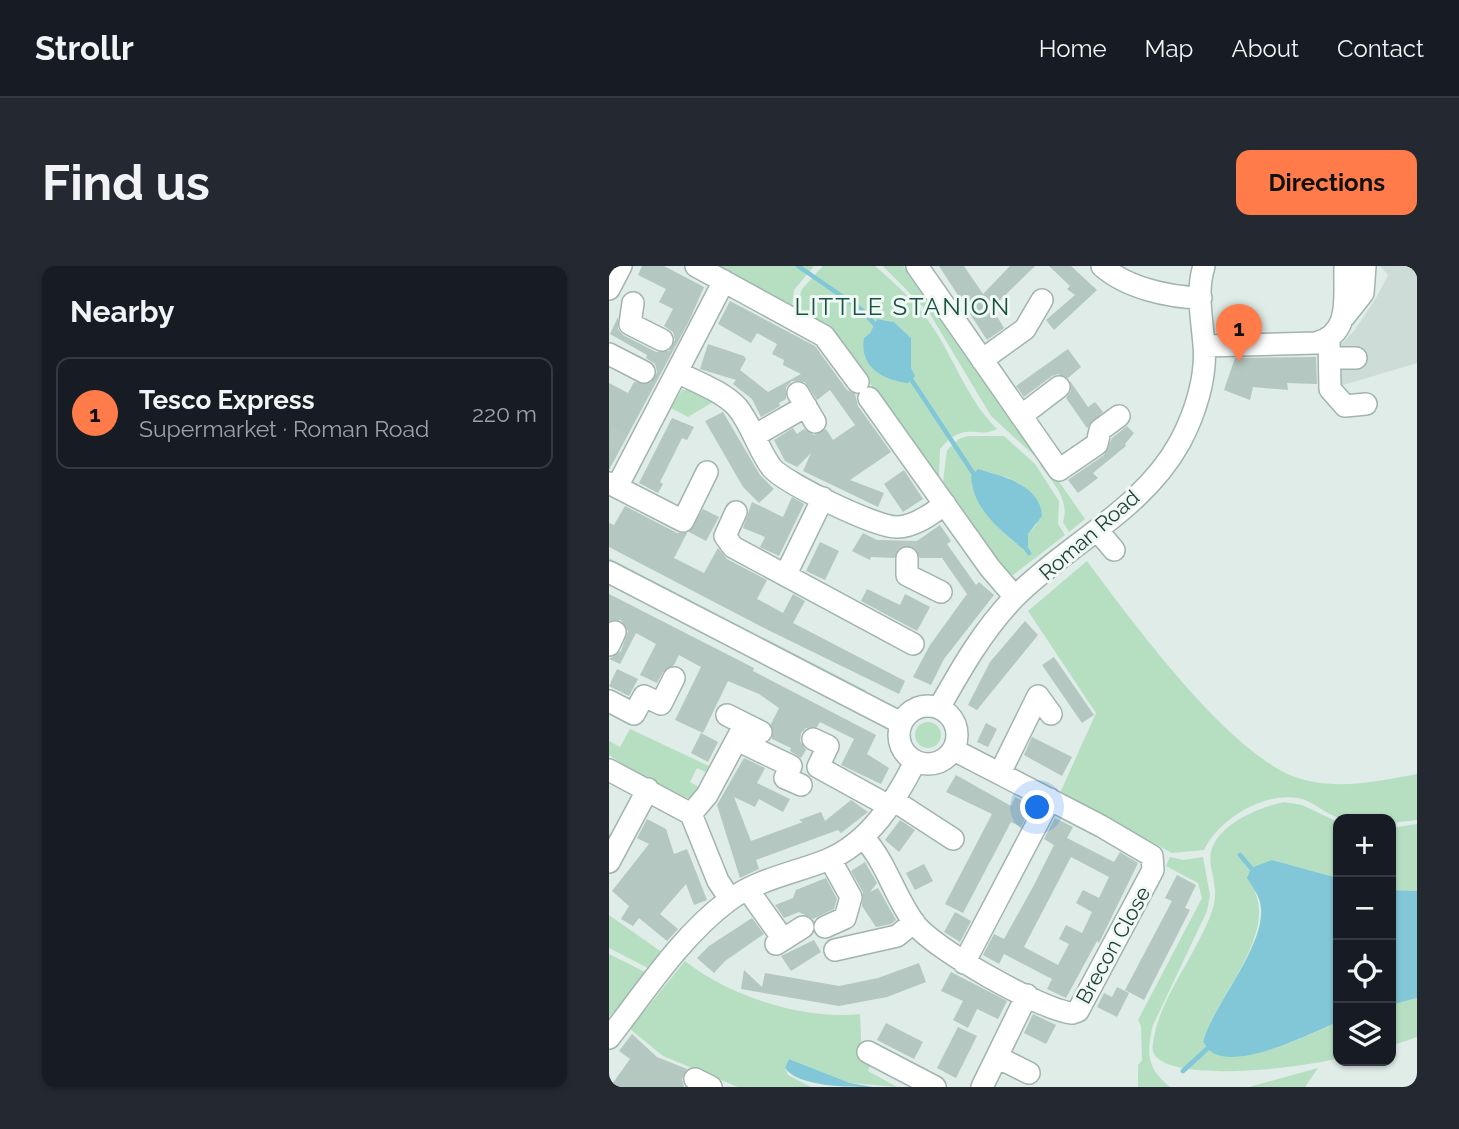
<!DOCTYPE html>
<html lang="en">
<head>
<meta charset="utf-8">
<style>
  body { margin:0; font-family:Raleway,sans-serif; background:#242831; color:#f1f3f6 }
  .controls { position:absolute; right:21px; bottom:21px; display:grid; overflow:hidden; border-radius:14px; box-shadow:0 2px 5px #0004 }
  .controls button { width:63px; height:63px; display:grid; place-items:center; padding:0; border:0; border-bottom:2px solid #363941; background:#171b24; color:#f1f3f6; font:35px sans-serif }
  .you { position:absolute; left:429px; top:542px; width:24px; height:24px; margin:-18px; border:5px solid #fff; border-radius:50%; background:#1a73e8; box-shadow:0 0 0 10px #1a73e833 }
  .badge { display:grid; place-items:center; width:46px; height:46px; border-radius:50%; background:#ff7c4a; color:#111; font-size:23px; font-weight:700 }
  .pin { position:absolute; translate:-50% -58px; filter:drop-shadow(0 2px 4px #0008) }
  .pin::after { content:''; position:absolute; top:37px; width:24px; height:21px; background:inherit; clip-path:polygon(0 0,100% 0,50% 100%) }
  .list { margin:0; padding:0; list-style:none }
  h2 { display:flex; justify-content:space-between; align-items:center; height:91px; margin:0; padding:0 28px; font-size:30px }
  h2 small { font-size:23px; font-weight:400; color:#9ea1a6 }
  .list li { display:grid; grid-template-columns:46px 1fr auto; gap:21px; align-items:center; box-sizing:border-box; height:112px; margin:0 14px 14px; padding:0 14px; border:2px solid #363941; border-radius:14px }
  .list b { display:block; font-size:26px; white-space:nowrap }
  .list p { margin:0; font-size:23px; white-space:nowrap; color:#9ea1a6 }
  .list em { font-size:23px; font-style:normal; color:#9ea1a6 }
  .icon { flex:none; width:38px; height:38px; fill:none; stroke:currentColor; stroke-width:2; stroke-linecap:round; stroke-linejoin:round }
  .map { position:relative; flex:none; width:808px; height:821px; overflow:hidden; border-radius:14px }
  header { display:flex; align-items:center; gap:42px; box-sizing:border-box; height:98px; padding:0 35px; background:#171b24; border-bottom:2px solid #363941 }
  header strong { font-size:33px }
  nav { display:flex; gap:38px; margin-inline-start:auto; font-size:24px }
  .intro { display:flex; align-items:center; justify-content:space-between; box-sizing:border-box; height:168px; padding:0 42px }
  h1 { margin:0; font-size:49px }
  .button { padding:18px 32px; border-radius:14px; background:#ff7c4a; color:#111; font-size:24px; font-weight:700 }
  main { display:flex; gap:42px; padding:0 42px }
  aside { flex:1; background:#171b24; border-radius:14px; box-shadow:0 2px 5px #0004 }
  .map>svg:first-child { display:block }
  .built { fill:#cddcd6 }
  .green { fill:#b6dfc2; fill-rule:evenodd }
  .water { fill:#81c7d7 }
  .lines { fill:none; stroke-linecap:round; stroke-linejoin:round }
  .stream { stroke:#81c7d7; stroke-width:4.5 }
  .building { fill:#b4c7c0; fill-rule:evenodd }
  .minor-tunnel { stroke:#b8c9c4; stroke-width:21; stroke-dasharray:21 10; stroke-linecap:butt }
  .minor-casing { stroke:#a1b4ae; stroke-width:24 }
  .minor { stroke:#fff; stroke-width:21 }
  .labels { text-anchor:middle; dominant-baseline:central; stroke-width:6; stroke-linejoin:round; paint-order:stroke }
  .street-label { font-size:21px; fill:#1e3e36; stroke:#f0f8f4 }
  .quarter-label { font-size:24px; letter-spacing:2px; fill:#195145; stroke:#f0f8f4 }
</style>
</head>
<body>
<header>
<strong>Strollr</strong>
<nav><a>Home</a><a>Map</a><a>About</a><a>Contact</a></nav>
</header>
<div class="intro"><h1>Find us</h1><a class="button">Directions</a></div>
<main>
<aside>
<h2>Nearby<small></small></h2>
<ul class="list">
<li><span class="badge">1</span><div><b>Tesco Express</b><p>Supermarket · Roman Road</p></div><em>220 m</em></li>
</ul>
</aside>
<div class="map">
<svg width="808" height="821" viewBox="0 0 808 821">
  <rect width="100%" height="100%" fill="#dfece7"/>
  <path class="built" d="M771,0H808V97L731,120L729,81L745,65L767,32L779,9Z"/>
  <path class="green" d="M110,0H205L185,24L183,41Z
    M214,0H266C288,19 310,39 325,63C347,97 359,134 388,163C367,174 357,153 331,183L330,211L221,63L187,43L193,23ZM268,53L285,56L302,72V102L255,72L261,67Z
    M274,0H294L310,18L432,191L429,193L382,150L321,48Z
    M73,124H79L104,136L79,151L62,142Z
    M359,170H395L426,198L450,235L449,258L456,269L404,309L396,304L334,216L338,184L350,173ZM369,203L400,212L428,258L419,268V280L414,283C390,264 374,248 363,219Z
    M435,194L476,253L460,266L454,256C461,233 444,217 431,199Z
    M0,292L258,425L255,430L0,298Z
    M478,295C522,354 623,493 692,513C730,524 770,515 808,508V554L782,557V553C766,553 748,556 733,553C717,549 705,535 689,532C654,526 610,553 595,584L563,587L451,527L487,447L419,345Z
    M306 469a13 13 0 1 1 26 0a13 13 0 1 1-26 0Z
    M21,463L102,501L99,507L88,502L81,516L91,522L85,531L78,532L24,505L0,489V475L11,481Z
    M675,536L693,539L729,556V612L663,594L646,626C666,673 606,731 594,776C623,809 695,771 729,756V792C692,803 533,821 544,777C549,738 578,701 594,666C600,654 607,639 606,625C605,604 594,590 610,570C626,552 652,541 675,536Z
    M808,558V625L782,624V562Z
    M561,591L574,594L594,591L601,629L598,645L544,759C537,787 538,803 561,821H529V799L533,794L532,760L529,754L593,632L589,617L557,600Z
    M0,649L54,687L39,702L0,682Z
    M0,688L36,706L23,726L0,751Z
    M76,695C120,730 193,754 251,748L253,790L263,795L259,805L288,821L241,817L180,793L176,802L179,809L202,821H129L54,790L21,763Z
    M808,732V771L782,780V739Z
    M709,802L696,821H640Z"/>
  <path class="water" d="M268,53L285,56L302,72V102L306,110L299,117C274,114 250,101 255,72L261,67Z
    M369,203C393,210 432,219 433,250L419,268V280L414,283C390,263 364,243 362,210Z
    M663,594L729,612V756C700,768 636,801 606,788C601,786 597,780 594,776C604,737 661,676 651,636C649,628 643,620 638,612L642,602Z
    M782,624L808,625V732L782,739Z
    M180,793L241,817L264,821C239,821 189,821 176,802Z"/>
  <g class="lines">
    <path class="stream" d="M189,0L253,44L268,61
      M300,110L366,210
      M414,278L420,287
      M631,589L642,602
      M574,805L599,782"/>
  </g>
  <path class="building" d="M33,0H55L95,21L80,55L0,204V117L19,127L25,116L41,117L48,106L46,98L37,92L38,89L1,68L9,51V63L14,69L47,86L60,85L66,74L64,66L55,60L64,43L50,36L57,23L29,9Z
    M330,0H355L374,28L401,0H426L383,42L395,62L378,74Z
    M440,0H462L488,24L445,64L437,54L466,29L458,23L461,20Z
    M121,35L206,80L238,124L246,128L249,140L282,186L241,214L275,227L269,241L194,205L202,187L188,201L176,195L165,174L184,162L188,168L195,163L205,169L217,163L224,174L246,159L221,124L208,134L196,116L183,115L177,121V133L170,137L171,140L152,151L143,133L124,118L127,114L91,103L99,78L135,90L137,93L131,104L159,126L192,108L174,99L175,94L163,88L168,78L148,67L142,77L109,58Z
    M459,83L472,101L459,112L449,108L443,110L415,131L407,120Z
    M707,91L708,118L678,117L679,124L644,121L641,134L615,124L626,92Z
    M461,115L479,141L486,136L494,146L478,162L457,132L462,125Z
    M114,146L151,209L165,223L150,237L134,221L96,155Z
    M63,152L85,161L78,174L73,172L51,216L54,218L49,227L30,217Z
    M518,160L525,167L516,178L517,180L484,207L489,212L469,227L459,214L495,189L503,172Z
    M295,204L314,233L294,246L275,218Z
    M183,231L195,238L170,290L151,281L156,271L134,262L143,236L174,251Z
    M16,240L68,267H78L65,292L95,307L109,282L118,293L158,314L148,333L154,336L174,347L184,328L196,335L184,357L296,415L290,428L159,364L0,281V257L5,259Z
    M94,243L110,251L97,275L80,266Z
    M331,259L342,275L338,278L367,319L370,316L385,329L335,393L322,419L304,411L321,379L358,328L333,292H311L304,280L291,281L285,292L262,291L261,294L243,285L254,267L268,274L308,275Z
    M211,276L230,285L216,314L197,305Z
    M258,323L291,339L296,328L321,341L308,365L252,335Z
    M0,328L145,402L144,405L267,469L258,488L280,502L272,518L232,499L245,473L211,456L208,461L197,462L192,467L191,475L197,484L192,492L181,485L182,482L163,473L162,458L170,442L150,428L119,415L94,467L66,454L92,401L70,389L65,399L54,406L48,417L31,409L47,378L27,367L11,398L0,393L12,385L19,365L12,354L0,355Z
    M416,355L429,369L368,444L359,439L381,396Z
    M445,391L485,449L473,457L433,399Z
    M8,403L29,413L20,430L0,420Z
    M377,457L388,463L379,481L368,476Z
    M92,467L109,476L99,496L82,487Z
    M423,471L463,491L453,510L415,489Z
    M135,492L156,502L148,517L181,533L174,546L150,533L146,541L125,531L142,575L194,556L190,554L212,546L216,555L242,534L259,546L232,567L229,564L147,594L150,603L131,612L108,539Z
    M347,509L402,540L406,531L423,540L412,561L402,556L354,647L336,638L383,548L337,526Z
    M446,552L464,561L458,572L505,596L511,586L529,597L490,677L488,675L457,732L438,723L443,713L395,688L390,698L374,689L385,668L395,673L425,619L445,579L435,573ZM462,591L500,611L490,632L474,624L467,637L483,646L473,667L457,659L450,673L460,678L449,699L415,681Z
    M38,553L57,563L65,588L78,583L98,634L85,639L77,618L51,648L69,663L58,675L30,652L24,660L12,653L20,640L3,625L40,578L28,572Z
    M291,554L306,564L290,586L276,574Z
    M256,596L268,617L261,626L269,622L287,654L282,658L267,661L253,640L254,626L242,605Z
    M315,598L324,615L306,624L297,607Z
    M568,609L587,619L576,642L581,644L535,734L516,724L563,635L556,632Z
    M217,612L228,633L225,643L204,653L190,646L175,652L166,639L184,632L187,624Z
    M346,646L362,655L351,676L335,666Z
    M143,652L155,668L116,695L105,707L88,692L100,680Z
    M205,674L212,686L182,705L172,690Z
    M310,697L317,716L278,731L230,740L132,723L135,704L153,721L156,707L230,720L269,712Z
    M342,706L398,735L389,753L368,743L359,762L344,754L354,735L332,725Z
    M508,721L520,727L508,751L488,741L495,727L503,731Z
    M424,748L447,759L437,778L415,767Z
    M277,757L314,776L305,793L268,774Z
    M349,761L368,770L347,812L328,802Z
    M23,768L48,791L78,803L73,813L75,821H1L21,793L10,785Z"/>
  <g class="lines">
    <path class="minor-tunnel" d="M0,171L12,177
      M298,292V275
      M0,569L1,570"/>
    <g class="minor-casing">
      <path id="minor" d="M87,0L215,70L249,116
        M308,0L450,204L488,178L491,164L510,150
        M493,0C518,22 559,31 592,32
        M0,23L12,0
        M24,37L21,58L53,74
        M735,51L754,27L756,0
        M720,74L721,123L736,140L757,138
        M595,80L707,77C743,68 735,30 736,0
        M0,88L35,106
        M721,92H747
        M373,94L416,63L433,34
        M68,106C87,116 113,125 128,141C143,159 149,184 163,202C176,217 268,262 288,261C305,261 323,248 336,238
        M189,127L206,156
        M260,132L381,302L406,331
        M412,150L450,121
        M145,170L197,140
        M0,217L74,255L98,206
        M8,221L115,15
        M127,246L116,270L124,281L304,378
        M488,264L505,284
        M298,292V309L332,326
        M0,306L292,457
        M177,308L214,232
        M0,379L6,366
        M0,435L25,448L35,430L52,438L65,412
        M290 469a29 29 0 1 1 58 0a29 29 0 1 1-58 0Z
        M330,442C352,403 374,364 405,332C457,279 534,244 571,176C586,148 598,111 595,79C593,53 587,25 595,0
        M118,449L152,466
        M204,473L219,480L209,501L280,540
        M128,474L182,500L176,512L192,519
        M0,504L82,548L109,615L121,633
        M391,507L429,430L442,448
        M284,534L344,573
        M82,548L98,529L136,458
        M254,571C278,597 285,630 306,658C325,683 432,744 463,747L469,745L544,604L543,590L492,560L345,484
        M0,596L39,523
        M139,624L174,673
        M216,661L236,652L242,631L221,593
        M167,678L194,661
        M226,684L288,670L305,656
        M355,697L441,533
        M0,772C36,726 72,670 119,635C148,613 186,607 218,594C260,577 287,534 306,496
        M259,786L326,821
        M388,791L420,807
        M86,813L102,821
        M373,821L418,729"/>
    </g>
    <use href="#minor" class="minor"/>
  </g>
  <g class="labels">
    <g class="street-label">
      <text transform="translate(480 269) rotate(-41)">Roman Road</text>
      <text transform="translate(504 679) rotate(-61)">Brecon Close</text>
    </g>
    <g class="quarter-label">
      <text x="294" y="40">LITTLE STANION</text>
    </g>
  </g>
</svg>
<div class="controls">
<button>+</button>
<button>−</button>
<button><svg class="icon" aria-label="locate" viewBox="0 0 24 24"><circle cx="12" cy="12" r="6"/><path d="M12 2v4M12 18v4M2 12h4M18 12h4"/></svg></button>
<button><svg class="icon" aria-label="layers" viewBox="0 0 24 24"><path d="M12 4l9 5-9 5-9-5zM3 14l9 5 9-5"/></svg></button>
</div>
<div class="you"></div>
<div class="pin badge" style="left:630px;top:96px">1</div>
</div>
</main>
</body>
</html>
